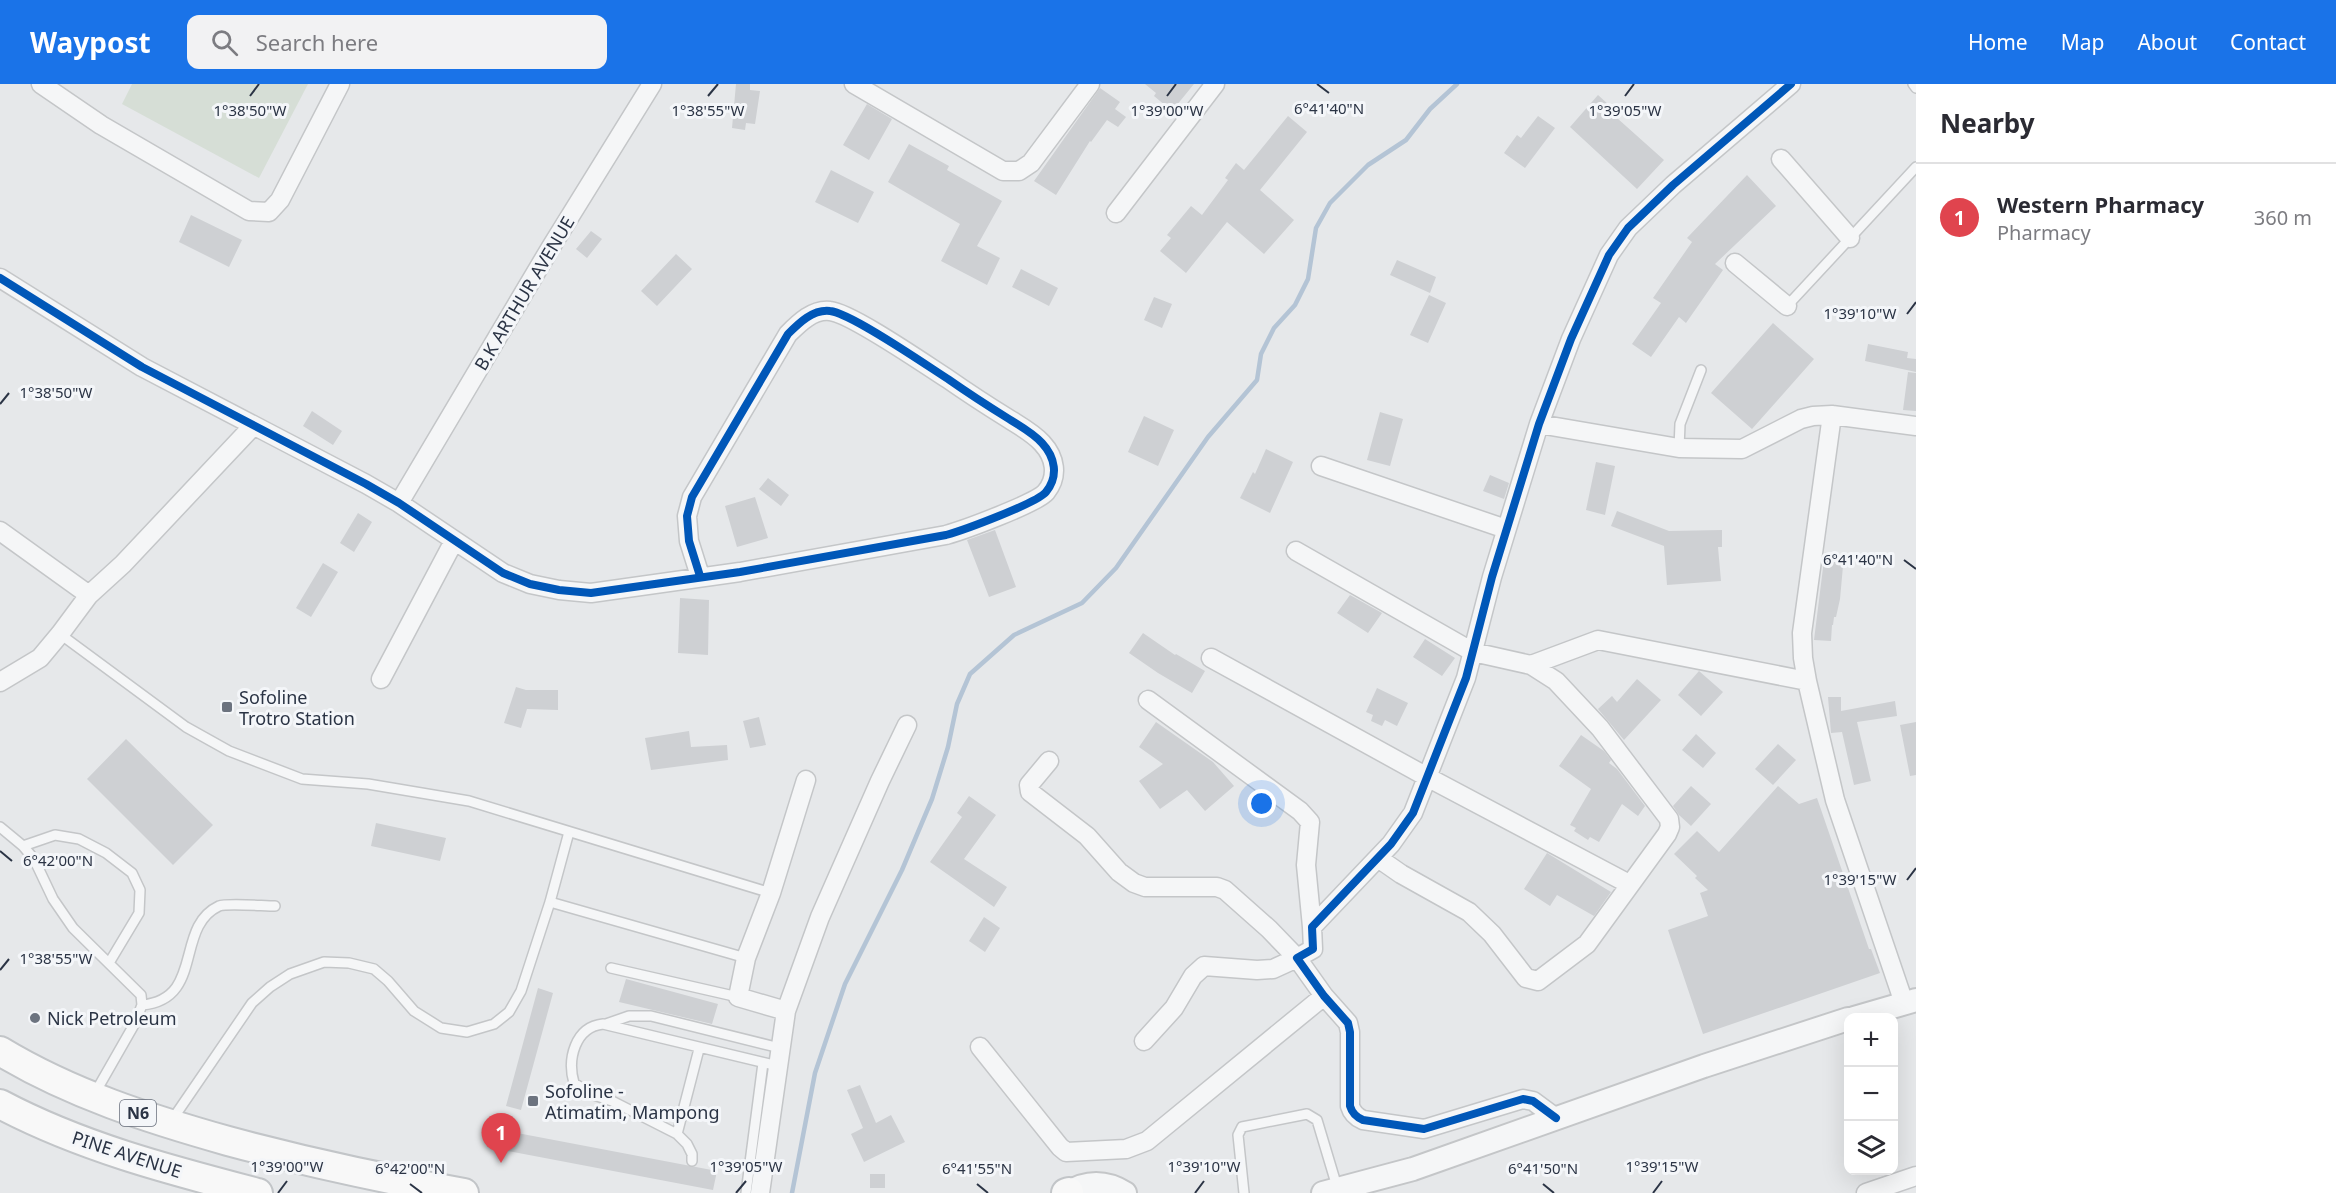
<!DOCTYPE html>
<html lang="en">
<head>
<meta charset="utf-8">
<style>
  body { margin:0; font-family:"Noto Sans",sans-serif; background:#f2f2f3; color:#2b2b33 }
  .controls { position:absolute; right:18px; bottom:18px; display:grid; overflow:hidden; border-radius:12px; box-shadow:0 6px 24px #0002 }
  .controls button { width:54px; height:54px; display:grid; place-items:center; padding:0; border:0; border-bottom:2px solid #e1e1e2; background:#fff; color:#2b2b33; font:30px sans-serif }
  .you { position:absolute; left:1262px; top:720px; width:21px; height:21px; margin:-15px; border:4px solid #fff; border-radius:50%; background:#1a73e8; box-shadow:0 0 0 9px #1a73e833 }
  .badge { display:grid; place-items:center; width:39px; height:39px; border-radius:50%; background:#1a73e8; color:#fff; font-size:20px; font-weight:700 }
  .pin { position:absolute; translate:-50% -50px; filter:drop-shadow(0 2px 3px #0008) }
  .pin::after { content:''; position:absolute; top:32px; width:21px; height:18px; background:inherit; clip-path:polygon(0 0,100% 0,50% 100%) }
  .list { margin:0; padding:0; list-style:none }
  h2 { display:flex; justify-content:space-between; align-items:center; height:78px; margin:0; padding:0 24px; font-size:26px }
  h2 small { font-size:20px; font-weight:400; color:#7c7c81 }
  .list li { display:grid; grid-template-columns:39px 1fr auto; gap:18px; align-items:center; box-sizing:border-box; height:108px; padding:0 24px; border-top:2px solid #e1e1e2 }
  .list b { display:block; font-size:22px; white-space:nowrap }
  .list p { margin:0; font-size:20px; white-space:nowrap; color:#7c7c81 }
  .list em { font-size:20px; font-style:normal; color:#7c7c81 }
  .icon { flex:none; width:33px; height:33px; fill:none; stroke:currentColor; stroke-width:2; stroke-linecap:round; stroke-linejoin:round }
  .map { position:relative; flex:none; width:1916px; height:1109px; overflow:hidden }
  header { display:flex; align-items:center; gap:36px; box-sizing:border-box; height:84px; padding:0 30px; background:#1a73e8; color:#fff }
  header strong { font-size:28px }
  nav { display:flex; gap:33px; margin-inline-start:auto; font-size:21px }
  .search { width:420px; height:54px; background:#f2f2f3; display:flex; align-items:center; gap:15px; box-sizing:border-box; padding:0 21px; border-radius:12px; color:#7c7c81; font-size:22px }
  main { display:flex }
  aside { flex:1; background:#fff }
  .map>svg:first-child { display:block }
  .pitch { fill:#d6ded6 }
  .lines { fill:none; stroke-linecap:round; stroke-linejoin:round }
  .stream { stroke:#b4c4d5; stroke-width:4.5 }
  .building { fill:#ced0d3 }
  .service-casing { stroke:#c4c6c8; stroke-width:12 }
  .minor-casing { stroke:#c4c6c8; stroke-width:21 }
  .tertiary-casing { stroke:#c4c6c8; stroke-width:26 }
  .primary-casing { stroke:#c2c5c8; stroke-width:32 }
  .service { stroke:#f5f6f7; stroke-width:9 }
  .minor { stroke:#f5f6f7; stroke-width:18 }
  .tertiary { stroke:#f5f6f7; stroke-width:22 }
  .primary { stroke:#f8f8f8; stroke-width:28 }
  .cycleway-casing { stroke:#f4f6f9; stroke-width:11 }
  .cycleway { stroke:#0057b8; stroke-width:8 }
  .ticks { fill:none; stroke:#2b3445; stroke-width:2 }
  .poi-dot { fill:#6c737f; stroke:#f4f6f9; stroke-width:2 }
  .labels { text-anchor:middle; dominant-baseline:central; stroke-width:6; stroke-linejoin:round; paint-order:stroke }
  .shield { fill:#f4f6f9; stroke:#676e7b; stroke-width:1.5 }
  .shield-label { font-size:16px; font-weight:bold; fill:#2b3445 }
  .street-label { font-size:18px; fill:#2b3445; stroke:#f4f6f9 }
  .poi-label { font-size:18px; fill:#2b3445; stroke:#f4f6f9; text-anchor:start }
  .ticks-label { font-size:15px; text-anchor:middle; fill:#2b3445; stroke:#f4f6f9; stroke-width:6; stroke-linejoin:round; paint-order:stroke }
</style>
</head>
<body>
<header>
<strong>Waypost</strong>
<div class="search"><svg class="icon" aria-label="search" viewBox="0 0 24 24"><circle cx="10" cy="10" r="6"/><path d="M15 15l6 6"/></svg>Search here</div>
<nav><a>Home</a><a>Map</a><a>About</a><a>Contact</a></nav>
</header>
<main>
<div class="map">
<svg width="1916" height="1109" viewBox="0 0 1916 1109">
  <rect width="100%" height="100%" fill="#e6e8ea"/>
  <path class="pitch" d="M132,0H308L259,94L122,20Z"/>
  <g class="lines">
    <path class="stream" d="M792,1109L815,989L845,900L902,786L932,715L948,663L957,620L970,590L1014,551L1082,519L1116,484L1208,353L1257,296L1261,270L1274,244L1295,221L1308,195L1316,144L1330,119L1368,81L1406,56L1430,25L1457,0"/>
  </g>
  <path class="building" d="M736,0H750V6L760,7L755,40L746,39L745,46L732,44Z
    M1145,0H1194L1172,27L1154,12L1156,9Z
    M1100,4L1120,18L1115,25L1126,33L1118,43L1107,36L1091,58L1090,57L1056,111L1034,97Z
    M1598,11L1620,31L1617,34L1664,76L1637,105L1570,43Z
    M867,20L892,35L869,76L843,61Z
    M1288,32L1307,48L1260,106L1294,136L1264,170L1227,138L1186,189L1160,167L1171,154L1167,151L1191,122L1202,131L1228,96L1225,94L1236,79L1244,86Z
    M1538,32L1555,44L1525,84L1504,69L1517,51L1521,54Z
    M909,60L949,82L947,86L1002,117L977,162L1000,174L987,201L941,177L960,140L888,98Z
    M831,86L874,108L858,139L815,118Z
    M1747,91L1776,122L1715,180L1723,186L1686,239L1679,233L1651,273L1632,260L1661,219L1653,214L1692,158L1687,154Z
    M191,131L242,156L229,183L179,158Z
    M591,147L602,155L587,174L576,165Z
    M676,170L692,185L657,222L641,207Z
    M1397,176L1436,193L1430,209L1390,191Z
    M1021,185L1058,204L1049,222L1012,203Z
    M1429,211L1446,219L1428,259L1410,251Z
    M1154,213L1172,220L1162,244L1144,236Z
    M1773,239L1814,275L1752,345L1711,309Z
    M1868,260L1908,268L1907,274L1916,275V288L1865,277Z
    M1908,288L1916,289V327L1903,326Z
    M312,327L342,347L333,361L303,342Z
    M1380,328L1403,335L1390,382L1367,376Z
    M1144,332L1174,346L1158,382L1128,368Z
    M1266,365L1293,378L1270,429L1240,414L1253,388L1255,390Z
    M1596,378L1615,382L1605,431L1586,426Z
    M1490,391L1509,399L1504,415L1483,407Z
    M768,394L789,411L781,422L759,405Z
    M755,413L768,454L737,463L725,422Z
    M1617,427L1669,447L1722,446V463H1718L1721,497L1667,501L1664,462L1611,442Z
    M358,429L372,438L354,468L340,459Z
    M995,446L1016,503L989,513L967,456Z
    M1825,468L1844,471L1840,515L1836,533H1834L1833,541H1832L1831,557L1814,556Z
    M323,479L338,488L311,533L296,524Z
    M1350,511L1382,529L1368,549L1337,529Z
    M680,514L709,516L708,571L678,569Z
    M1143,549L1175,571L1176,570L1205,587L1192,609L1158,589L1129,569Z
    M1425,555L1455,574L1442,592L1413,573Z
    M1699,587L1723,608L1701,632L1678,611Z
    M1637,595L1661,616L1624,656L1598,625L1612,612L1617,618Z
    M516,603L526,606H558V626L527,625L521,644L504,639Z
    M1377,604L1408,619L1397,642L1385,636L1382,642L1371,637L1373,631L1366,628Z
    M1828,613H1841V627L1895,617L1897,632L1857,638L1871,697L1854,701L1842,648L1831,649Z
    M759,633L766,661L750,664L743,637Z
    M1156,638L1213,678L1234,702L1205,727L1187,706L1160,725L1139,697L1163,680L1139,663Z
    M1916,638V691L1910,692L1900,641Z
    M689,647L691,663L727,661L728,676L651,686L645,654Z
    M1696,650L1716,669L1703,684L1682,666Z
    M1581,651L1604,667L1611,676L1609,679L1617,685L1645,722L1638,732L1622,720L1599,758L1590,753L1588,756L1574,747L1576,744L1570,741L1591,705L1559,682Z
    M126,655L213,741L173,781L87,695Z
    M1778,660L1796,676L1773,701L1755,685Z
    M1691,702L1711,720L1691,742L1679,731L1673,722Z
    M1778,702L1799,720L1817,714L1869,865H1871L1880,889L1703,950L1668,846L1708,832L1700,809L1708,806L1695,794L1697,792L1674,770L1697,747L1719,768Z
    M969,712L996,731L964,775L1007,803L994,823L930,778L962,733L957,729Z
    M376,739L446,754L440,777L371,762Z
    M1547,769L1611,808L1594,832L1557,811L1550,822L1524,805Z
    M984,833L1000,844L985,868L969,857Z
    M626,895L718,920L712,940L619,918Z
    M538,904L553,909L521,1026L506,1022Z
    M860,1001L876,1039L891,1031L905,1058L864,1078L851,1050L863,1044L847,1006Z
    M491,1044L717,1087L713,1106L487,1063Z
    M870,1090H885V1104H870Z"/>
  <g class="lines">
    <g class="service-casing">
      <path id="service" d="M1913,0L1916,4
        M1787,222L1916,83
        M1679,364L1680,340L1701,286
        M60,550L186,643L229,667L302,695L368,700L469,717L771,809
        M0,743L23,762L34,775L53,815L73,844L141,911L142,921L135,939L95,1009
        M23,762L55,751L79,755L106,769L132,789L140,806L139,829L109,879
        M550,818L746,874
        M611,884L738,913
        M142,921C205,915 174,843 219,822C227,819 264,822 275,822
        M606,940L629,932H651L780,964
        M172,1036L252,919L270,903L290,890L324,878L349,879L374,885L388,897L414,927L441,944L467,948L494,940L509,928L521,907L550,818L569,748
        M677,1050L699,965
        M692,1077V1070L687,1060L677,1050L612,1017L591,1010L574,999C567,975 575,943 603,940L778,982
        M746,1109L763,979
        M1244,1109L1238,1051L1242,1043L1307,1030L1317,1036L1338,1106"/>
    </g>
    <g class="minor-casing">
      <path id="minor" d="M41,0L101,41L249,127L269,128L280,116L340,0
        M854,0L1003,87H1019L1031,79L1090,0
        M1781,75L1850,154
        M1116,129L1215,0
        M1735,179L1787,222
        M0,194L142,283L366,400L399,419L503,489L530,500L559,506L591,509L740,488L946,451C964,446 1037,419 1046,408C1059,392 1055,373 1042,359C1033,349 1020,342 1009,335C988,322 968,309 948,295C926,281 851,229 830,227C813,225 799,239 788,250L692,413L687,432L689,457L700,492
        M1832,331L1802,549L1803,574L1807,597L1835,716L1904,919
        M1539,340L1679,364L1742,365L1801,335L1813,332L1832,331L1916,342
        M1321,382L1506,445
        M399,419L551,163L652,0
        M0,447L89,511
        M1296,467L1473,568L1531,581L1556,597L1600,644L1669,735L1670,743L1667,750L1587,860L1538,897L1526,894L1492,850L1469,828L1401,790L1378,774
        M1211,574L1429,694L1629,800
        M1531,581L1598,556L1807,597
        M381,595L454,457
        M0,598L40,574L60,550L89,511L123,480L253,342
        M1148,616L1300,727L1310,738L1306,781L1312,843
        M1049,677L1029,701L1030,708L1087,752L1119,788L1134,799L1145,803H1217L1225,806L1269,845L1297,874L1273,885L1257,886L1204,882L1193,892L1174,924L1144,957
        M786,927L738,913L746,874L771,809L806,696
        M980,963L1060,1063L1066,1068L1126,1065L1147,1057L1324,912
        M1556,1034L1533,1017L1523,1015L1424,1045L1363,1036C1356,1033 1352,1029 1350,1022V948L1348,939L1324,912L1297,874L1313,865L1312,843L1391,760L1413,729L1466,594L1492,493L1539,340L1571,255L1609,171L1628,144L1673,101L1791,0
        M760,1109L786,927L820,833L880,697L907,641
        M1866,1109L1916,1092"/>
    </g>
    <g class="tertiary-casing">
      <path id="tertiary" d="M1854,934L1916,916
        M1068,1109C1086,1097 1106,1097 1125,1109
        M1323,1109L1413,1085L1704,982L1848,935"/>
    </g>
    <g class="primary-casing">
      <path id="primary" d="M0,967C71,1010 150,1035 228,1057C306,1078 385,1095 464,1109
        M0,1020C81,1063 170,1086 258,1109
        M1066,1109L1069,1108"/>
    </g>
    <use href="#service" class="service"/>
    <use href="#minor" class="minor"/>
    <use href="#tertiary" class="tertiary"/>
    <use href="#primary" class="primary"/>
    <g class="cycleway-casing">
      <path id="cycleway" d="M0,194L142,283L366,400L399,419L503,489L530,500L559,506L591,509L740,488L946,451C964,446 1037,419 1046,408C1059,392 1055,373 1042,359C1033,349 1020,342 1009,335C988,322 968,309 948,295C926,281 851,229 830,227C813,225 799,239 788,250L692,413L687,432L689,457L700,492
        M1556,1034L1533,1017L1523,1015L1424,1045L1363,1036C1356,1033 1352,1029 1350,1022V948L1348,939L1324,912L1297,874L1313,865L1312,843L1391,760L1413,729L1466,594L1492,493L1539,340L1571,255L1609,171L1628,144L1673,101L1791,0"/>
    </g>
    <use href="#cycleway" class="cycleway"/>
  </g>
  <path class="ticks" d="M1317,0L1329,9M250,12L259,0M708,12L718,0M1167,12L1176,0M1625,12L1634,0M1907,230L1916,218M0,320L9,309M1904,476L1916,485M0,767L12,777M1907,796L1916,784M0,886L9,875M410,1100L422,1109M977,1100L988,1109M1543,1100L1554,1109M278,1109L287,1097M736,1109L746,1097M1195,1109L1204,1097M1653,1109L1662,1097"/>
  <g class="poi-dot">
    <rect x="221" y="617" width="12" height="12" rx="3"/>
    <circle cx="35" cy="934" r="6"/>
    <rect x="527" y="1011" width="12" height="12" rx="3"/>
  </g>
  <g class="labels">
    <rect class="shield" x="120" y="1016" width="36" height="26" rx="4.5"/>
    <g class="shield-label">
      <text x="138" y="1029">N6</text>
    </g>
    <g class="street-label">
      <text transform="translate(524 209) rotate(-59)">B.K ARTHUR AVENUE</text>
      <text transform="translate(127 1070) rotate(18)">PINE AVENUE</text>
    </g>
    <g class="poi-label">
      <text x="239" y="613">Sofoline<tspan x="239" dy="21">Trotro Station</tspan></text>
      <text x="47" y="934">Nick Petroleum</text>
      <text x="545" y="1007">Sofoline -<tspan x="545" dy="21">Atimatim, Mampong</tspan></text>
    </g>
  </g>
  <g class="ticks-label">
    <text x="1329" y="30">6°41'40"N</text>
    <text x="250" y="32">1°38'50"W</text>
    <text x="708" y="32">1°38'55"W</text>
    <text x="1167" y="32">1°39'00"W</text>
    <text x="1625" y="32">1°39'05"W</text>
    <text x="1860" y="235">1°39'10"W</text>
    <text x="56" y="314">1°38'50"W</text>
    <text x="1858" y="481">6°41'40"N</text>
    <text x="58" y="782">6°42'00"N</text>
    <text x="1860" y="801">1°39'15"W</text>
    <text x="56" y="880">1°38'55"W</text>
    <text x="287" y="1088">1°39'00"W</text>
    <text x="746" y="1088">1°39'05"W</text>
    <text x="1204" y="1088">1°39'10"W</text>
    <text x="1662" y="1088">1°39'15"W</text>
    <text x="410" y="1090">6°42'00"N</text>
    <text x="977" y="1090">6°41'55"N</text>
    <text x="1543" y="1090">6°41'50"N</text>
  </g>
</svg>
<div class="controls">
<button>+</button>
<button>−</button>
<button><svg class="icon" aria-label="layers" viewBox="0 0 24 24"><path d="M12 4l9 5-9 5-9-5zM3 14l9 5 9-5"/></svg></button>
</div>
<div class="you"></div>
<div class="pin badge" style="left:501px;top:1079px;background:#e0444e">1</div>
</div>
<aside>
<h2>Nearby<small></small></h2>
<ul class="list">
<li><span class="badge" style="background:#e0444e">1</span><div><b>Western Pharmacy</b><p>Pharmacy</p></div><em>360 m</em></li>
</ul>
</aside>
</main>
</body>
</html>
